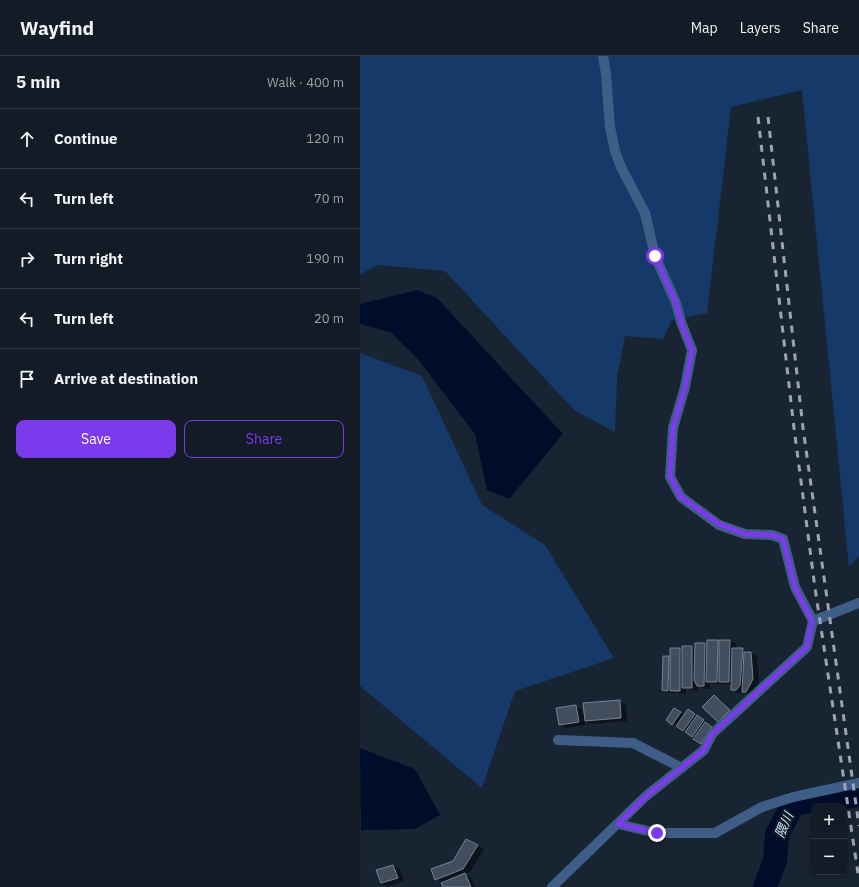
<!DOCTYPE html>
<html lang="en">
<head>
<meta charset="utf-8">
<style>
  body { margin:0; font-family:"IBM Plex Sans","Noto Sans JP",sans-serif; background:#1c242e; color:#f1f3f6 }
  .controls { position:absolute; right:12px; bottom:12px; display:grid; overflow:hidden; border-radius:8px; box-shadow:0 2px 10px #0003 }
  .controls button { width:36px; height:36px; display:grid; place-items:center; padding:0; border:0; border-bottom:1px solid #323943; background:#131b26; color:#f1f3f6; font:20px sans-serif }
  .stop { position:absolute; width:12px; height:12px; margin:-9px; border:3px solid #7c3aed; border-radius:50%; background:#fff }
  .stop.end { background:#7c3aed; border-color:#fff; box-shadow:0 1px 4px #0008 }
  .list { margin:0; padding:0; list-style:none }
  h2 { display:flex; justify-content:space-between; align-items:center; height:52px; margin:0; padding:0 16px; font-size:17px }
  h2 small { font-size:13px; font-weight:400; color:#9da1a7 }
  .list li { display:grid; grid-template-columns:26px 1fr auto; gap:12px; align-items:center; box-sizing:border-box; height:60px; padding:0 16px; border-top:1px solid #323943 }
  .list b { display:block; font-size:15px; white-space:nowrap }
  .list em { font-size:13px; font-style:normal; color:#9da1a7 }
  .actions { display:flex; gap:8px; padding:12px 16px }
  .actions a { flex:1; padding:9px 0; border:1px solid #7c3aed; border-radius:8px; text-align:center; font-size:14px; color:#7c3aed }
  .actions .main { background:#7c3aed; color:#fff }
  .icon { flex:none; width:22px; height:22px; fill:none; stroke:currentColor; stroke-width:2; stroke-linecap:round; stroke-linejoin:round }
  .map { position:relative; flex:none; width:499px; height:831px; overflow:hidden }
  header { display:flex; align-items:center; gap:24px; box-sizing:border-box; height:56px; padding:0 20px; background:#131b26; border-bottom:1px solid #323943 }
  header strong { font-size:19px }
  nav { display:flex; gap:22px; margin-inline-start:auto; font-size:14px }
  main { display:flex }
  aside { flex:1; background:#131b26 }
  .map>svg:first-child { display:block }
  .green { fill:#153a69 }
  .water { fill:#000d2a }
  .shadow { fill:#0007 }
  .lines { fill:none; stroke-linecap:round; stroke-linejoin:round }
  .river { stroke:#000d2a; stroke-width:24 }
  .building { fill:#424e5e; stroke:#768394 }
  .street { stroke:#3f5e87; stroke-width:10 }
  .rail { stroke:#9ca5af; stroke-width:3; stroke-dasharray:7 7; stroke-linecap:butt }
  .route { stroke:#7c3aed; stroke-width:5 }
  .labels { text-anchor:middle; dominant-baseline:central; stroke-width:4; stroke-linejoin:round; paint-order:stroke }
  .water-label { font-size:13px; font-style:italic; fill:#d5e2f3; stroke:#101a28 }
</style>
</head>
<body>
<header>
<strong>Wayfind</strong>
<nav><a>Map</a><a>Layers</a><a>Share</a></nav>
</header>
<main>
<aside>
<h2>5 min<small>Walk · 400 m</small></h2>
<ul class="list">
<li><svg class="icon" aria-label="ahead" viewBox="0 0 24 24"><path d="M12 20V5M6 11l6-6 6 6"/></svg><div><b>Continue</b></div><em>120 m</em></li>
<li><svg class="icon" aria-label="left" viewBox="0 0 24 24"><path d="M17 20v-9H6M10 6l-5 5 5 5"/></svg><div><b>Turn left</b></div><em>70 m</em></li>
<li><svg class="icon" aria-label="right" viewBox="0 0 24 24"><path d="M7 20v-9h11M14 6l5 5-5 5"/></svg><div><b>Turn right</b></div><em>190 m</em></li>
<li><svg class="icon" aria-label="left" viewBox="0 0 24 24"><path d="M17 20v-9H6M10 6l-5 5 5 5"/></svg><div><b>Turn left</b></div><em>20 m</em></li>
<li><svg class="icon" aria-label="arrive" viewBox="0 0 24 24"><path d="M6 21V4h12l-3 4 3 4H6"/></svg><div><b>Arrive at destination</b></div></li>
</ul>
<div class="actions"><a class="main">Save</a><a>Share</a></div>
</aside>
<div class="map">
<svg width="499" height="831" viewBox="0 0 499 831">
  <rect width="100%" height="100%" fill="#192432"/>
  <path class="green" d="M0,0H499V500L489,511L442,34L371,51L347,257L312,264L303,283L265,280L257,321L255,376L214,354L85,215L17,209L0,219Z
    M0,297L62,320L122,449L185,489L254,602L155,635L122,732L0,630Z"/>
  <path class="water" d="M57,234L77,242L203,378L149,443L127,434L115,378L57,302L30,276L0,268V248Z
    M0,692L55,713L80,759L55,773L1,774Z"/>
  <path class="shadow" d="M357,585L360,587L370,585L376,588V593H382L397,600L399,627L392,639L384,636L378,637L372,633V629L363,627V629L350,627V633H344L338,629V635L326,633V638L315,636V638L309,637L303,634L309,601L311,603V593L323,595V591L336,593V588L348,590Z
    M354,640L361,644L375,658L358,665Z
    M259,645L266,649L267,665L232,668L224,664L225,669L206,672L200,668L216,650L222,654L223,659Z
    M314,653L324,659L331,656L346,667L344,689L307,664Z
    M118,790L124,793L110,816L105,818L111,822L115,831H84L83,827L76,823L94,805Z
    M33,810L40,813L44,825L28,830L21,827L17,815Z"/>
  <g class="lines">
    <path class="river" d="M405,831L415,805L417,778L434,747L499,739"/>
  </g>
  <path class="building" d="M347,584H358L357,626H346Z
    M359,584H370L369,626H359Z
    M335,587H345L344,630H337L334,624Z
    M322,590H332V632H322Z
    M310,592H320V635H310Z
    M372,592H383L380,629L376,634H371Z
    M384,596H391L393,623L386,636H382Z
    M303,600H309L308,635L302,634Z
    M354,639L370,654L358,666L342,651Z
    M260,644L261,662L225,665L223,647Z
    M216,649L219,666L199,669L196,652Z
    M314,652L321,656L312,669L306,664Z
    M328,653L335,658L323,675L316,670Z
    M337,659L344,664L332,681L325,676Z
    M345,666L352,671L341,688L333,683Z
    M106,783L118,789L103,813L75,824L71,813L93,805Z
    M33,809L38,822L21,827L16,814Z
    M105,817L111,831H83L81,827Z"/>
  <g class="lines">
    <path class="street" d="M453,565L499,547
      M198,684L273,687L322,712
      M258,768L297,777H355L402,751L433,741L499,727
      M192,831L286,740L344,694L352,678L447,591L453,565L435,531L423,483L412,479L385,478L359,469L321,441L310,421L313,372L325,331L332,294L321,266L316,247L295,200L285,157L261,111L255,95L250,71L246,18L243,0"/>
    <path class="rail" d="M398,61L434,372L455,532L499,824
      M408,61L443,372L499,770"/>
  </g>
  <g class="lines">
    <path class="route" d="M295,200L316,247L321,266L332,294L325,331L313,372L310,420L321,441L359,468L385,478L412,479L423,483L435,531L452,565L447,591L352,678L344,694L286,740L258,768L297,777"/>
  </g>
  <g class="labels">
    <g class="water-label">
      <text transform="translate(424 769) rotate(-67)">隈川</text>
    </g>
  </g>
</svg>
<div class="controls">
<button>+</button>
<button>−</button>
</div>
<div class="stop" style="left:295px;top:200px"></div>
<div class="stop end" style="left:297px;top:777px"></div>
</div>
</main>
</body>
</html>
